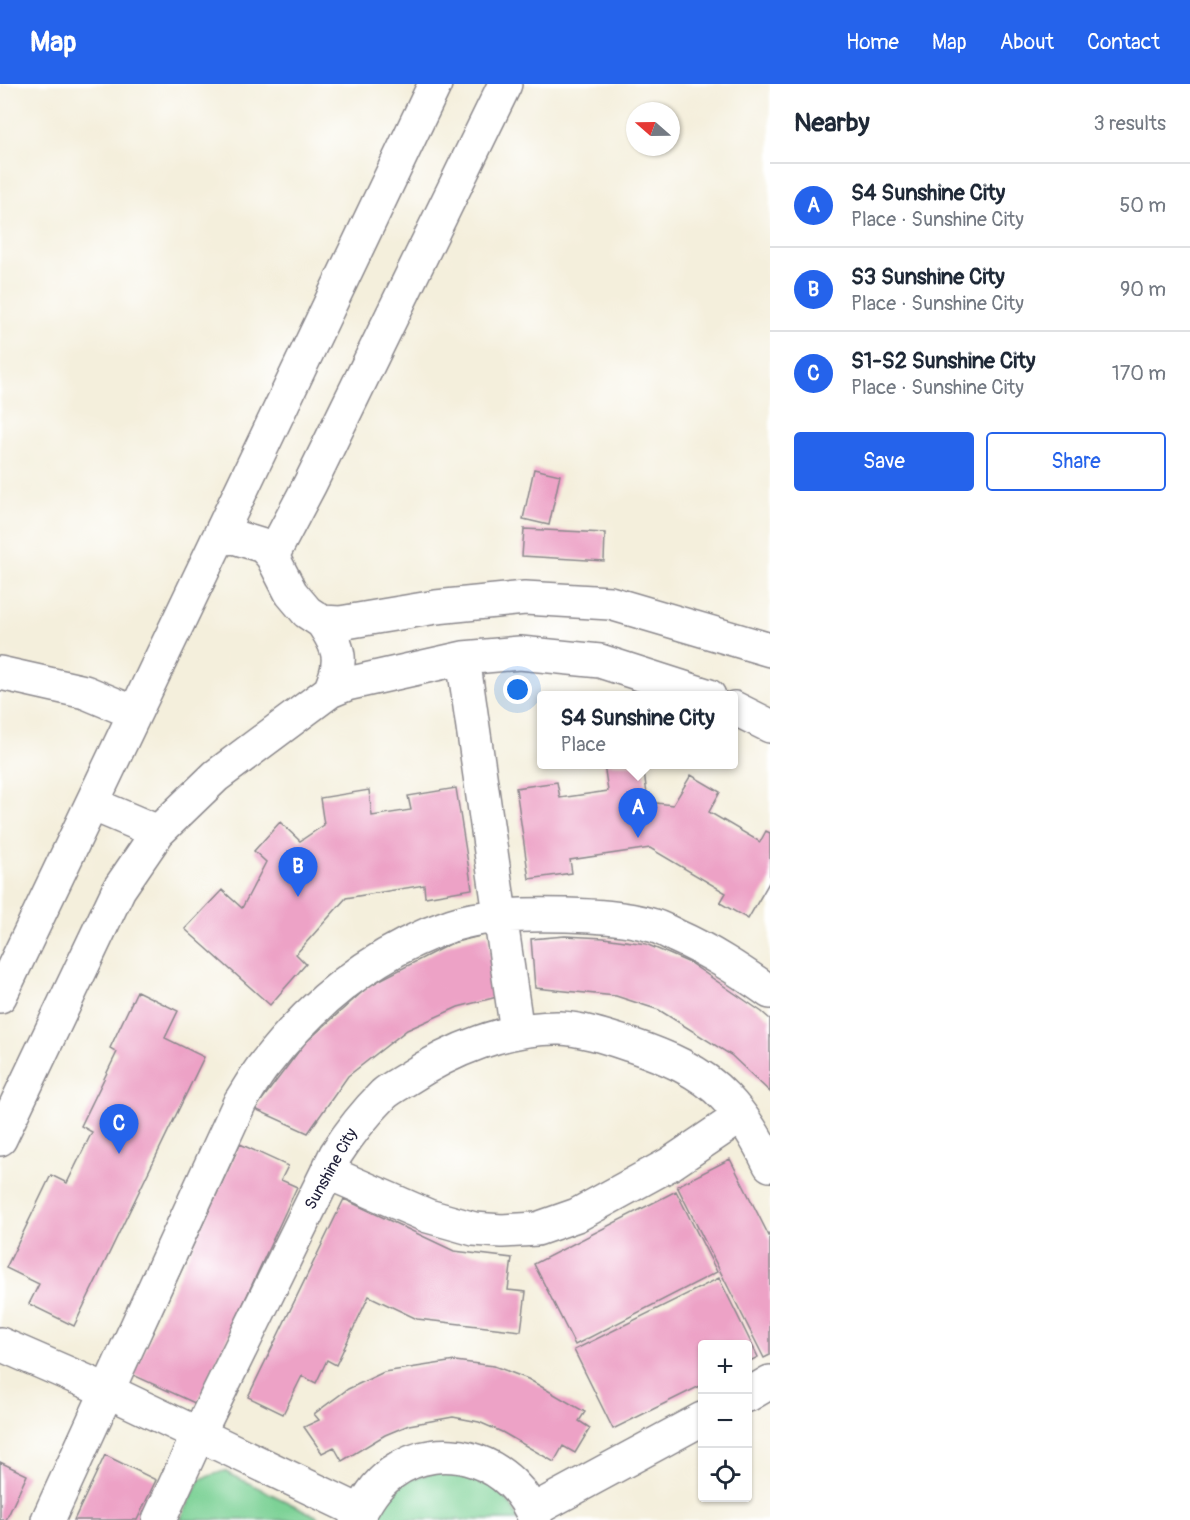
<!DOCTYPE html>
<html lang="en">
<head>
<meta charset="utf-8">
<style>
  body { margin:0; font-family:Pangolin,sans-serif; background:#f2f2f3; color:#1f2937 }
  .controls { position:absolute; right:18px; bottom:18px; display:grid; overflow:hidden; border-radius:6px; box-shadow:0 2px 4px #0004 }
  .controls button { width:54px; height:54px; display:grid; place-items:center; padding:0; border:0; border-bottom:2px solid #e0e1e3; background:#fff; color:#1f2937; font:30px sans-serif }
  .compass { position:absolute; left:626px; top:18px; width:54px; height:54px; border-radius:50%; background:#fff; box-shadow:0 2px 4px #0004; rotate:290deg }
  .you { position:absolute; left:518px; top:606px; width:21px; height:21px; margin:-15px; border:4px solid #fff; border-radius:50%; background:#1a73e8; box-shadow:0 0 0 9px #1a73e833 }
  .badge { display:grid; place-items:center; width:39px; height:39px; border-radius:50%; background:#2563eb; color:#fff; font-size:20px; font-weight:700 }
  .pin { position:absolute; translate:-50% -50px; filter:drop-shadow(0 2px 3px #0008) }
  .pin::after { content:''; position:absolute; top:32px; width:21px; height:18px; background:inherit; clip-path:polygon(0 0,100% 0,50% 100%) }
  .popup { position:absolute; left:537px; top:607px; width:201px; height:78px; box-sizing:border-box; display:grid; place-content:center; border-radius:6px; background:#fff; filter:drop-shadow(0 2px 4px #0005); font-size:20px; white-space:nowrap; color:#747a83 }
  .popup b { font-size:22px; color:#1f2937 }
  .popup::after { content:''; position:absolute; left:50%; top:100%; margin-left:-12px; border:12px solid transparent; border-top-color:#fff }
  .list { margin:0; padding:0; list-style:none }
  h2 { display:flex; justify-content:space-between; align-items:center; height:78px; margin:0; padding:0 24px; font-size:26px }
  h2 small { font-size:20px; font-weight:400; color:#747a83 }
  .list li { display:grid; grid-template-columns:39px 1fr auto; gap:18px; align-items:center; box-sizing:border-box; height:84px; padding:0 24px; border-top:2px solid #e0e1e3 }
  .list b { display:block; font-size:22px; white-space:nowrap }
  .list p { margin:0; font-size:20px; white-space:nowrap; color:#747a83 }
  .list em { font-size:20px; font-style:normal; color:#747a83 }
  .actions { display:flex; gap:12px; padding:18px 24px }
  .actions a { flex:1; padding:14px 0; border:2px solid #2563eb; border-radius:6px; text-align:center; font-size:21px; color:#2563eb }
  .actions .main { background:#2563eb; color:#fff }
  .icon { flex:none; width:33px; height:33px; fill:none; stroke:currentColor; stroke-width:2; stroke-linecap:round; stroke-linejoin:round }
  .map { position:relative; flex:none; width:770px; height:1436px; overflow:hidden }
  header { display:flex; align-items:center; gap:36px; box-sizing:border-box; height:84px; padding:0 30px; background:#2563eb; color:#fff }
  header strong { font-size:28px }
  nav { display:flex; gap:33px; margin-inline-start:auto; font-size:21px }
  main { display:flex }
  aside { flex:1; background:#fff }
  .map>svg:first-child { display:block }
  .green { fill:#7dd296; stroke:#507a68; stroke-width:1.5 }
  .building { fill:#eda2c6 }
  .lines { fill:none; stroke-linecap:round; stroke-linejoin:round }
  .minor-casing { stroke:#8b888c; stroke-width:36 }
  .minor { stroke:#fff; stroke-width:33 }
  .labels { text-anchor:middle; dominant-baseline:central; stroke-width:5; stroke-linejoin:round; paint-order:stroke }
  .street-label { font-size:16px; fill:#22223b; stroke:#fff }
</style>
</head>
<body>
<header>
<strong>Map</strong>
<nav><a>Home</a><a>Map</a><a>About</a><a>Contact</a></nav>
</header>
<main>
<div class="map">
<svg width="770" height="1436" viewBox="0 0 770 1436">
  <rect width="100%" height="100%" fill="#fff"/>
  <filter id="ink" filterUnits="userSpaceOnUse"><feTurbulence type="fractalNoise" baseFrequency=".0167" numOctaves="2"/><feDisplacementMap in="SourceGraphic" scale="12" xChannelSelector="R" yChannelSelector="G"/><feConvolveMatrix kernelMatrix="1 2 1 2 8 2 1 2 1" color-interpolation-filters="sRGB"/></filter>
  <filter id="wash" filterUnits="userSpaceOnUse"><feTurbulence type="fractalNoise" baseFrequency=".008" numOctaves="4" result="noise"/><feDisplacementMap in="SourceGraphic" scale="24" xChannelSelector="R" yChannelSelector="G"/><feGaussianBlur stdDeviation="1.35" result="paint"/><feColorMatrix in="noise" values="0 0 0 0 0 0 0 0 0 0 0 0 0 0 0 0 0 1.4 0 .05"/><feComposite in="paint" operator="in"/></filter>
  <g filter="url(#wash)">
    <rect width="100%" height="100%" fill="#f4efdc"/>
    <path class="green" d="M224,1387L316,1432L321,1436H180L200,1395Z
      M454,1387C482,1395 508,1406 518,1436H374C394,1399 412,1389 454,1387Z"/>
    <g id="blocks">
      <path class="building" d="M534,385L560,391L549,441L523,435Z
        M524,445L605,449L604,477L522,472Z
        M604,680H643L648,718L673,721L691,691L720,708L709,728L760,758L766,747L770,749V797L748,835L720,819L726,809L650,764L570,776L572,789L529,795L516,704L557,698L560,714L608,707Z
        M456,704L472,805L425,813L424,801L346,814L296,870L306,880L270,921L185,845L222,806L242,824L266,778L254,767L280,738L300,757L324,741L320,714L369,706L372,732L411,726L408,712Z
        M488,850L497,913L458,923L407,946L348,992L308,1049L255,1025L305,959L370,901L452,859Z
        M565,852L604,854L646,860L690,879L762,928L770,935V1008L731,971L659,926L616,912L535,904L531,855Z
        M137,907L178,927L165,954L204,973L74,1242L29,1220L39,1200L6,1184L51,1091L67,1099L92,1048L81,1042L117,968L110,964Z
        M240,1060L288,1082L281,1096L297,1103L197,1320L133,1291Z
        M730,1075L770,1154V1271L764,1274L677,1102Z
        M676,1107L717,1188L575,1261L534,1180Z
        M344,1115L454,1167L512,1174L508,1206L526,1208L521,1247L417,1235L369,1212L336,1281L327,1276L316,1299L302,1292L283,1330L248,1313Z
        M719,1194L758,1273L748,1278V1260H702V1301L613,1345L574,1266Z
        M455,1277L494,1282L528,1295L585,1328L579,1337L590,1344L575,1369L563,1362L554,1378L502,1348L479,1338L453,1333L409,1341L385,1351L342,1377L334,1363L322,1369L304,1343L319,1336L314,1330L348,1305L384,1288Z
        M105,1371L156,1396L137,1436H74Z
        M0,1378L27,1391L6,1436H0Z"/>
    </g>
  </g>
  <g filter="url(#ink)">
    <use href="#blocks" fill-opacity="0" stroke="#8b888c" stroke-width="1.5"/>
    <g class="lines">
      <g class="minor-casing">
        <path id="minor" d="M219,455L234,453L263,462L272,472L291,509L307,528L322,538L340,539L436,523L525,514L610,519L770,566
          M272,472L310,400L505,0
          M322,538C341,566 343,577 330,607
          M463,574L517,948
          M0,589L85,608L135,629
          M734,624L770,642
          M92,720L158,748
          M0,912L435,0
          M0,1055L119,805L158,748L216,692L330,607L347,600L463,574L520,569L600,577L709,612
          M327,1088L428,1132L474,1145L502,1147L537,1145L577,1131L670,1080L741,1032
          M0,1260L108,1307L361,1428
          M748,1311L770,1298
          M532,1427L702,1335
          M48,1436L240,1018C248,1006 255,992 265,980C314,917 376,867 452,841C484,830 532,830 566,831C594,832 623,833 651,841C660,843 668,848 676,852C710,867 740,887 770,908
          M159,1436L199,1349L336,1070C350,1048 365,1029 384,1010C391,1004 399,1000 407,995C451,966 506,943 560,944C583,945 609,954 631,961C664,972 701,987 725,1013C745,1034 757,1055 770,1081
          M356,1436C366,1418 375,1401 392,1389C443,1351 516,1379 535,1436"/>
      </g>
      <use href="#minor" class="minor"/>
    </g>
  </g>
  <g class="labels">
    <g class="street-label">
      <text transform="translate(331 1085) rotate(-61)">Sunshine City</text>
    </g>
  </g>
</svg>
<div class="controls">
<button>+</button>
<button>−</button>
<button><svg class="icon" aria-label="locate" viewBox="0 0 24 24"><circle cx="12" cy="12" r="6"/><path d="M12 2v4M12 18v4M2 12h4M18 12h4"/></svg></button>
</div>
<svg class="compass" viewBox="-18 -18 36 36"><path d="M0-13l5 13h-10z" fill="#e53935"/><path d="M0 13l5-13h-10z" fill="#747a83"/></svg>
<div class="you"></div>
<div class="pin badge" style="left:638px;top:754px">A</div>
<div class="popup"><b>S4 Sunshine City</b>Place</div>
<div class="pin badge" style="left:298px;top:813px">B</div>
<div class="pin badge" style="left:119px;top:1070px">C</div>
</div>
<aside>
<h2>Nearby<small>3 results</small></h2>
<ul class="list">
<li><span class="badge">A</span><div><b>S4 Sunshine City</b><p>Place · Sunshine City</p></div><em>50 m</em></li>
<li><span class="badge">B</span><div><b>S3 Sunshine City</b><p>Place · Sunshine City</p></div><em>90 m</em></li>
<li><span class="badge">C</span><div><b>S1-S2 Sunshine City</b><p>Place · Sunshine City</p></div><em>170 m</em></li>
</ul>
<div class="actions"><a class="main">Save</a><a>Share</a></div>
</aside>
</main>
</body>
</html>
